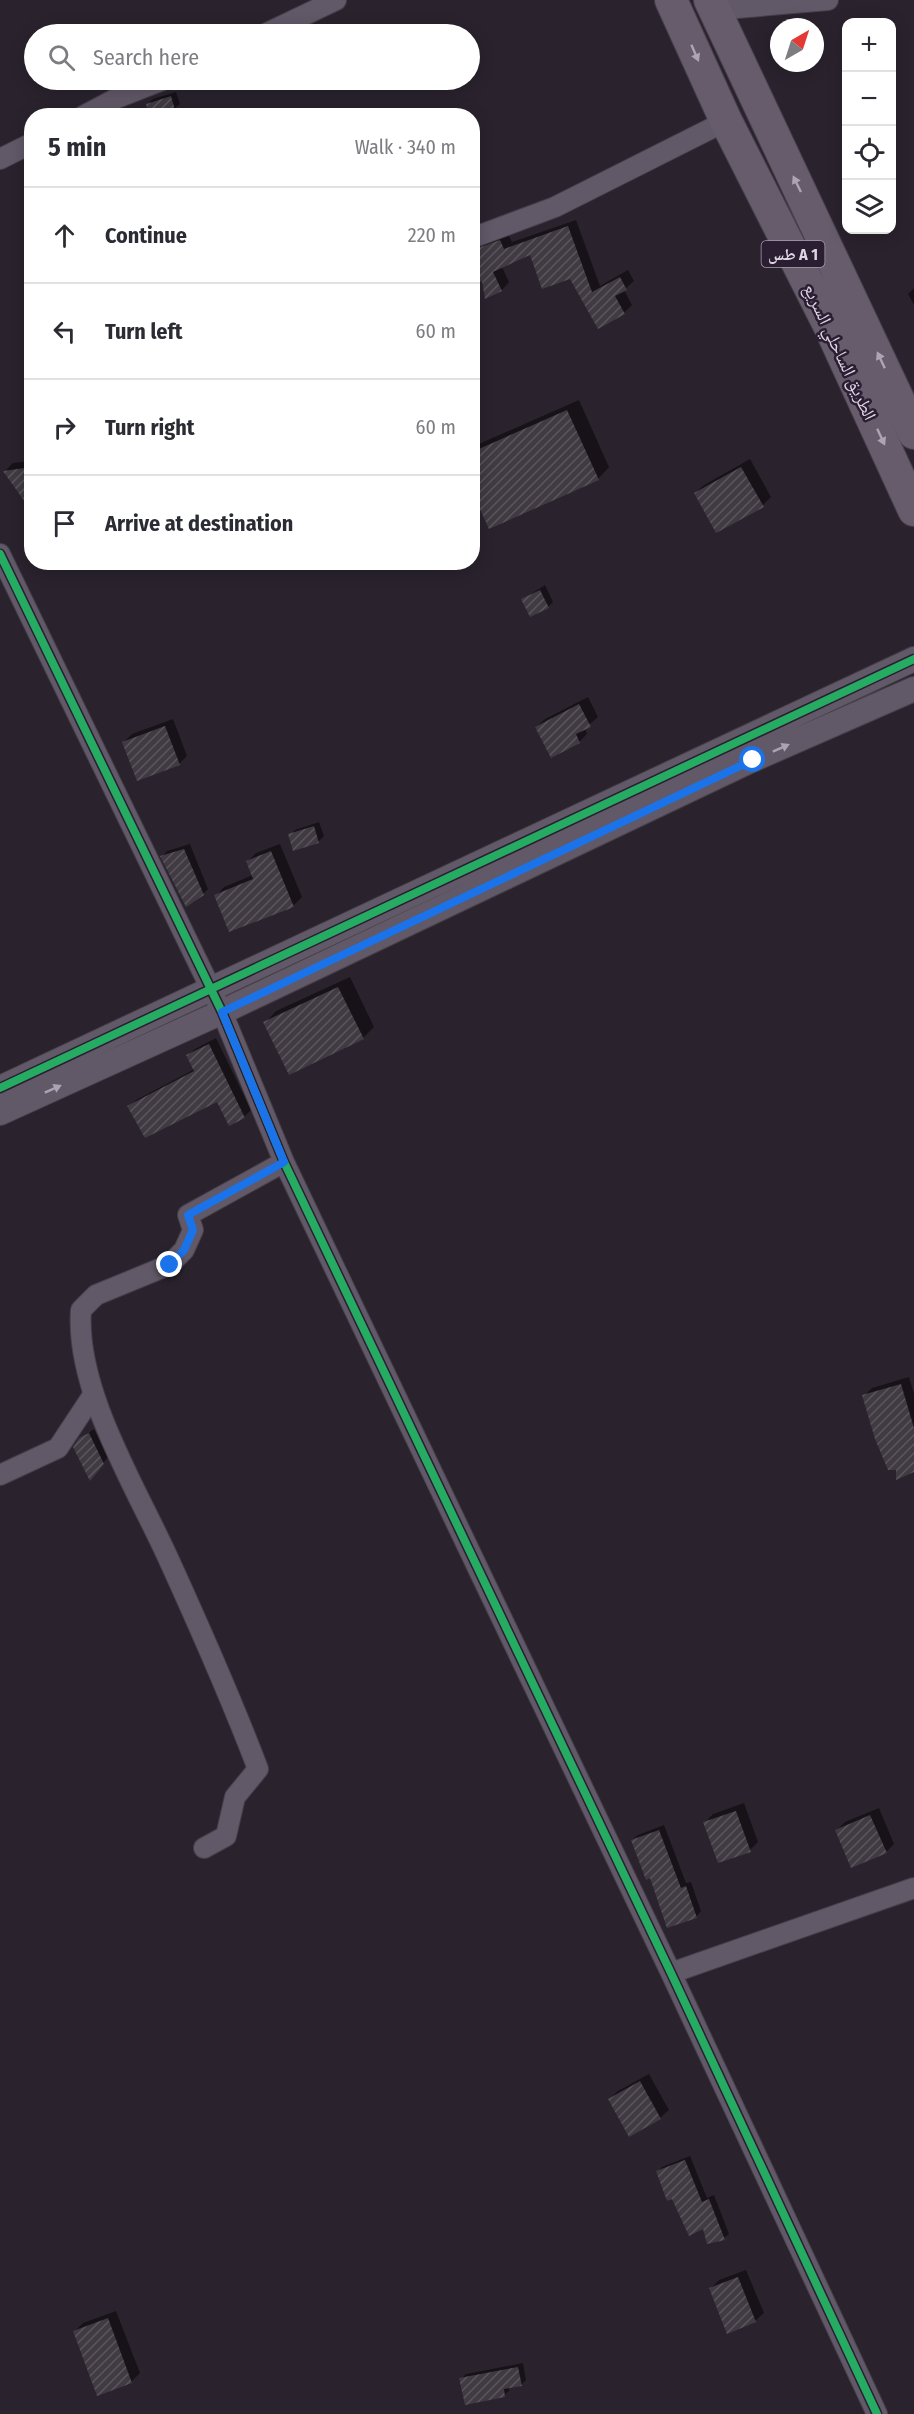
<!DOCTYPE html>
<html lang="en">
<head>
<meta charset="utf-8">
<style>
  body { margin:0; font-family:"Fira Sans Condensed","Noto Naskh Arabic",sans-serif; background:#f7f7f7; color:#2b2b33 }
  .controls { position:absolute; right:18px; top:18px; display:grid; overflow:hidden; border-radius:12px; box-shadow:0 3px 15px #0003 }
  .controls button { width:54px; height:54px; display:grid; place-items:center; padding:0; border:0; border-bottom:2px solid #e1e1e2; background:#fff; color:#2b2b33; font:30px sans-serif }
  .compass { position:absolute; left:770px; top:18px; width:54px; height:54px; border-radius:50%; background:#fff; box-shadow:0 3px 15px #0003; rotate:39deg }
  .stop { position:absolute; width:18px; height:18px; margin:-14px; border:4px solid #1a73e8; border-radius:50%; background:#fff }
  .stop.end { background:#1a73e8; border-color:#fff; box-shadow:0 2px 6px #0008 }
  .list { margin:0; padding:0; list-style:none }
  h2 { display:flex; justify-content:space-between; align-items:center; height:78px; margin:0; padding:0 24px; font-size:26px }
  h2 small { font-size:20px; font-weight:400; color:#7c7c81 }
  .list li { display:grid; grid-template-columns:39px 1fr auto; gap:18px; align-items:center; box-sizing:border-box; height:96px; padding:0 24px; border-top:2px solid #e1e1e2 }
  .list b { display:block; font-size:22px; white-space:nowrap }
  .list em { font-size:20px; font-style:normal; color:#7c7c81 }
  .icon { flex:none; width:33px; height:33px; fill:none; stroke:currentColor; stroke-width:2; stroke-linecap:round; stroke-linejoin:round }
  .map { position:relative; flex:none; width:914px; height:2414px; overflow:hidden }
  .search { position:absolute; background:#fff; box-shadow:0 3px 15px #0003; left:24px; top:24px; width:456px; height:66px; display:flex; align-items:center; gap:15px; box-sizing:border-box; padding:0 21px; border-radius:33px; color:#7c7c81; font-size:22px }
  .panel { position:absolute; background:#fff; box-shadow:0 3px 15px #0003; left:24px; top:108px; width:456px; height:462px; border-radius:24px }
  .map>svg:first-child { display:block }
  .shadow { fill:#0007 }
  .building { fill:url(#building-hatch) }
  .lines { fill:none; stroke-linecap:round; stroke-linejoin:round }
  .minor-casing { stroke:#46404a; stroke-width:22 }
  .tertiary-casing { stroke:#46404a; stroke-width:26 }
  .trunk-casing { stroke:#46404a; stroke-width:34 }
  .minor { stroke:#625968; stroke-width:20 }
  .tertiary { stroke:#625968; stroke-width:24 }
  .trunk { stroke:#665c6c; stroke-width:32 }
  .cycleway-casing { stroke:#2b1e33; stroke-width:11 }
  .cycleway { stroke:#26ab63; stroke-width:8 }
  .oneway { fill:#aea5b3 }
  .oneway2 { fill:#aca3b2 }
  .route { stroke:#1a73e8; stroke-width:8 }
  .labels { text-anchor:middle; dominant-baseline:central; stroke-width:5; stroke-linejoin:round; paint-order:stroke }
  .shield { fill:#2b1e33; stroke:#a89eae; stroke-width:1.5 }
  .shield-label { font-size:16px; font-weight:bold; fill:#ded5e3 }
  .street-label { font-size:18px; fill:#ded5e3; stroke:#2b1e33 }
</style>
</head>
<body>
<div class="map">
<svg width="914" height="2414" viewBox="0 0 914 2414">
  <defs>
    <pattern id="building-hatch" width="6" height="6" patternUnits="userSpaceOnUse" patternTransform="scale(1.5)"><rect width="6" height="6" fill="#403a43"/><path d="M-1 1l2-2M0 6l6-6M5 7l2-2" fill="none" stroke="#5b565e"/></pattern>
  </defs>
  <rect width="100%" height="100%" fill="#2a232e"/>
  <path class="shadow" d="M176,92L180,104L174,109L151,116L147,104L153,99Z
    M139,108L143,116H121Z
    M576,220L600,286L628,270L634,281L624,290L632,305L624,313L599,327L571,277L530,253L502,267L509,282L502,290L486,297L483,279L472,284V248L508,234L512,242Z
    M914,288V305L908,294Z
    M579,400L609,467L598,479L472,489V447Z
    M750,459L771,497L763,505L695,493L704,485Z
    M32,461V510L5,471L13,463Z
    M545,585L553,602L548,607L523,599Z
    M588,697L598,717L585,728L587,734L579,742L536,727L545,719Z
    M173,719L187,756L179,764L124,742L132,734Z
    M319,822L324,836L319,841L294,849L290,835L295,830Z
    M190,844L208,889L203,894L162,857L167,851Z
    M280,844L302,897L294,905L230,930L216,896L224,887L253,875L247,862L256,853Z
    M350,977L374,1027L363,1038L265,1023L276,1011Z
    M216,1038L251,1110L244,1117L217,1100L129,1107L136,1100L195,1069L188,1055L195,1049Z
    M909,1377L914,1394V1471L897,1468L864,1396L872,1388Z
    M94,1429L108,1457L95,1473L80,1439Z
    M744,1803L758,1842L750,1850L704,1823L713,1814Z
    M879,1808L894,1844L886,1852L837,1830L845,1822Z
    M664,1825L686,1883L691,1882L701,1911L696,1917L651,1876L632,1840L638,1835Z
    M649,2074L669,2110L660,2118L609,2099L618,2091Z
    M690,2156L707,2198L714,2195L729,2234L724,2238L704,2227L673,2197L657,2172L662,2167Z
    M746,2270L764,2313L755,2321L711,2288L719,2280Z
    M116,2311L140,2373L131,2382L75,2331L83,2323Z
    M523,2363L526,2380L521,2385L509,2387V2391L504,2395L461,2379L466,2374Z"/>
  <path class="building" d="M171,96L175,110L149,116L146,104Z
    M568,226L592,292L620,277L627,290L615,296L625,314L598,329L570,279L542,289L530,255L493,272L502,291L485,299L482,281L472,285V250L500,240L504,249Z
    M567,410L599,480L489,529L472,492V452Z
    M32,467V512L3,471Z
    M741,467L764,507L716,533L694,493Z
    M540,590L549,608L530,617L521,599Z
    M579,704L591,727L576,734L580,743L551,758L535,727Z
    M165,726L180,765L137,781L122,742Z
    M314,826L319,843L293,851L288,834Z
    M184,849L204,895L186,907L160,856Z
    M271,851L294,907L229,932L214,895L253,879L246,861Z
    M338,987L364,1039L289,1075L263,1022Z
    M209,1044L245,1118L229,1126L217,1102L145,1138L127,1106L194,1071L186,1055Z
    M901,1384L914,1428V1472L896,1480V1470H888L875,1439L862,1395Z
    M89,1433L104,1464L90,1481L73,1447L79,1438Z
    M736,1811L751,1852L718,1863L703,1822Z
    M870,1815L887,1853L851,1868L835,1830Z
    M659,1830L681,1888L686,1886L697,1918L667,1928L650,1878L646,1880L631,1840Z
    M640,2081L661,2119L629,2137L608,2099Z
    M685,2160L702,2202L709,2199L725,2240L707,2244L703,2229L689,2236L672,2199L667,2201L656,2171Z
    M738,2277L756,2322L727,2334L709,2288Z
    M108,2318L132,2383L97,2396L73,2331Z
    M518,2367L522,2386L504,2389L505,2397L465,2405L459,2378Z"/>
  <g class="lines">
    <g class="minor-casing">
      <path id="minor" d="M714,10L828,0
        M265,34L336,0
        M83,116L117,98L163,80
        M0,159L32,143
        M472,238L555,207L726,121
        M0,554L222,1012L284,1162L671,1973L877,2414
        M0,1475L58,1448L93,1395
        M204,1848L226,1836L235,1797L258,1769C231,1698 200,1628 169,1560C136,1487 75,1390 81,1310L96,1295L169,1265L184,1250L193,1230L188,1215L284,1162
        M671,1973L914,1888"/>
    </g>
    <g class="tertiary-casing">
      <path id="tertiary" d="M0,1088L914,659
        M0,1113L222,1012L752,760L914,689"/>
    </g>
    <g class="trunk-casing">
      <path id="trunk" d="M671,0L726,121L829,325L914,510
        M710,0L914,433"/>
    </g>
    <use href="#minor" class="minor"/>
    <use href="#tertiary" class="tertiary"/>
    <use href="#trunk" class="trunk"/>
    <g class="cycleway-casing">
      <path id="cycleway" d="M0,554L222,1012L284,1162L671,1973L877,2414
        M0,1088L914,659"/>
    </g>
    <use href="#cycleway" class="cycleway"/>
  </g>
  <defs><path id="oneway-solid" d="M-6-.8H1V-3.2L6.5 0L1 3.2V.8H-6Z" transform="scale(1.5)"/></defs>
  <g class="oneway">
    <use href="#oneway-solid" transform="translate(695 53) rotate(66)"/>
    <use href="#oneway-solid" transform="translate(797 184) rotate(-116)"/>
    <use href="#oneway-solid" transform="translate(881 360) rotate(-115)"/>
    <use href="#oneway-solid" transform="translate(881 437) rotate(65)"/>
  </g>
  <g class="oneway2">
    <use href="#oneway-solid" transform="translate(781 748) rotate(-24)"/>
    <use href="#oneway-solid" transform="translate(53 1089) rotate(-24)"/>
  </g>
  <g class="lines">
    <path class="route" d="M170,1265L184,1250L193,1230L188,1215L284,1162L222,1012L753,760"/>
  </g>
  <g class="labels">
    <rect class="shield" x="761.5" y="241" width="63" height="26" rx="4.5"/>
    <g class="shield-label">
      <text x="793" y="254">طس A 1</text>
    </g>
    <g class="street-label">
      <text transform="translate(840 352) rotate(65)">الطريق الساحلي السريع</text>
    </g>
  </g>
</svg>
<div class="controls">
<button>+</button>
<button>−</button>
<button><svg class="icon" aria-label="locate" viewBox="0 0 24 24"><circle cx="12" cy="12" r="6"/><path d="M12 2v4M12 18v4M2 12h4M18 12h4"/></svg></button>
<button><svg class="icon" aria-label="layers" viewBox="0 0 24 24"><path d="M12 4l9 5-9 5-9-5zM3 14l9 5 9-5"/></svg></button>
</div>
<svg class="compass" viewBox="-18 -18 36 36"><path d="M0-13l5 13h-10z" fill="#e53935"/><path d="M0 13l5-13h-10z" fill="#7c7c81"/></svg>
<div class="stop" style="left:753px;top:760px"></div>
<div class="stop end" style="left:170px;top:1265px"></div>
<div class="search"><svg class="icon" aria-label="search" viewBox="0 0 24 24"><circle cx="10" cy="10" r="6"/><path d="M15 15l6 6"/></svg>Search here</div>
<section class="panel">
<h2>5 min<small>Walk · 340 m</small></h2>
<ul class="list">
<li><svg class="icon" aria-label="ahead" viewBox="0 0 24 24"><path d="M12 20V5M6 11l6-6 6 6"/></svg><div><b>Continue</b></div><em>220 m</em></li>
<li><svg class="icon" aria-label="left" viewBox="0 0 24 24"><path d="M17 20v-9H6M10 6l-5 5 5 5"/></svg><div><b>Turn left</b></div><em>60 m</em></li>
<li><svg class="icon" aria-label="right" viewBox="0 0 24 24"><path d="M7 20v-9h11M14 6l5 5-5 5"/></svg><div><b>Turn right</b></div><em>60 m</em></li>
<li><svg class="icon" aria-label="arrive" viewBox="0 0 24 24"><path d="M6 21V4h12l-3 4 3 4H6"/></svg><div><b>Arrive at destination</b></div></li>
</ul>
</section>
</div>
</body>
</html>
